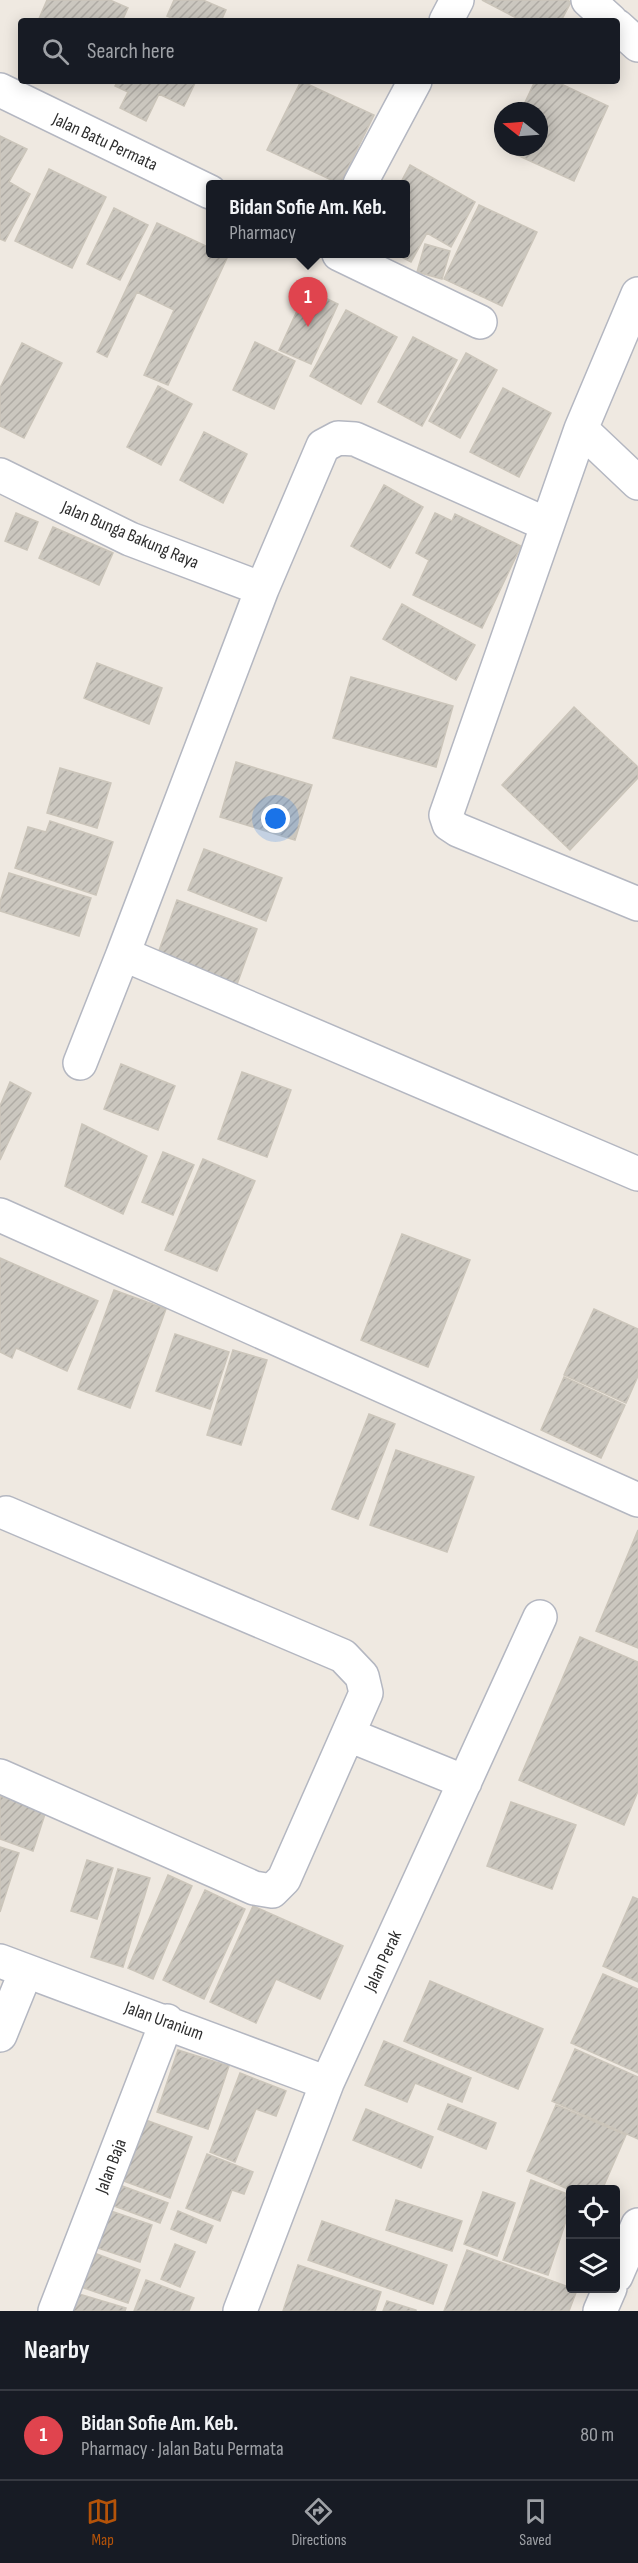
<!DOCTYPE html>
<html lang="en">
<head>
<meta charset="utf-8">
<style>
  body { margin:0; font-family:"Sofia Sans Condensed",sans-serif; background:#20242c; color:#f1f3f6 }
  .controls { position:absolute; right:18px; bottom:18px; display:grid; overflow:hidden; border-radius:6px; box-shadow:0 3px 15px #0003 }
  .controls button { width:54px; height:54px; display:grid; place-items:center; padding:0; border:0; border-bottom:2px solid #363941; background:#171b24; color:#f1f3f6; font:30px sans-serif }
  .compass { position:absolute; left:494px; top:102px; width:54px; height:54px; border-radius:50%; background:#171b24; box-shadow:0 3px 15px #0003; rotate:287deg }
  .you { position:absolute; left:276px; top:819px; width:21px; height:21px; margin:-15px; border:4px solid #fff; border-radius:50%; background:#1a73e8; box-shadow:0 0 0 9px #1a73e833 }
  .badge { display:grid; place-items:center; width:39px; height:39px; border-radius:50%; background:#b45309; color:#fff; font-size:20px; font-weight:700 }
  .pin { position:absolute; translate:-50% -50px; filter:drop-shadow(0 2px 3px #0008) }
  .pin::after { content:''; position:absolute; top:32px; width:21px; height:18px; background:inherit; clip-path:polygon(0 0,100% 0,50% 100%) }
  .popup { position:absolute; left:206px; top:180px; width:204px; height:78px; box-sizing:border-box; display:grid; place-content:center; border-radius:6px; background:#171b24; filter:drop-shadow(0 2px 4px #0005); font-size:20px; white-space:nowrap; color:#9ea1a6 }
  .popup b { font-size:22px; color:#f1f3f6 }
  .popup::after { content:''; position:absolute; left:50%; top:100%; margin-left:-12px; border:12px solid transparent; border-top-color:#171b24 }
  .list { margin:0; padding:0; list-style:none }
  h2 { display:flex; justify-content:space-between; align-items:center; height:78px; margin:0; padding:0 24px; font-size:26px }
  h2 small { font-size:20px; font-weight:400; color:#9ea1a6 }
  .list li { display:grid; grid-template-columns:39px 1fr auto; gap:18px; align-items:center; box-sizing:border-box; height:90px; padding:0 24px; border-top:2px solid #363941 }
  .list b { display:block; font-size:22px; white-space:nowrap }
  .list p { margin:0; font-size:20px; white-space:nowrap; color:#9ea1a6 }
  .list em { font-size:20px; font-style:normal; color:#9ea1a6 }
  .icon { flex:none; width:33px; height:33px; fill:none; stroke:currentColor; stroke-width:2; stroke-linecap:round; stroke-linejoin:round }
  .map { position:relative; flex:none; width:638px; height:2311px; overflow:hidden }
  .search { position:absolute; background:#171b24; box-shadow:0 3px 15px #0003; left:18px; right:18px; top:18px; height:66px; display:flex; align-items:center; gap:15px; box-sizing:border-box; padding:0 21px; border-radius:6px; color:#9ea1a6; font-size:22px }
  .sheet { height:168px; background:#171b24 }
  nav { display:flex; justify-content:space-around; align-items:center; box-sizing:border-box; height:84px; border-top:2px solid #363941; background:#171b24; font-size:16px; color:#9ea1a6 }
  nav a { display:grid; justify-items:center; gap:3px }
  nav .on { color:#b45309 }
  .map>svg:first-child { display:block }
  .building { fill:url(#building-hatch); stroke:#cbc5ba; stroke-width:1.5 }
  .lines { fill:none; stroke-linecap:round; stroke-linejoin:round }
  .minor-casing { stroke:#b4b7c1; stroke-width:36 }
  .minor { stroke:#fff; stroke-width:33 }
  .labels { text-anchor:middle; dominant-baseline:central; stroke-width:6; stroke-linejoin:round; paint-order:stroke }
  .street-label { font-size:18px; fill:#2e2e2e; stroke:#fff }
</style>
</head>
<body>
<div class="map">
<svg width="638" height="2311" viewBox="0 0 638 2311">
  <defs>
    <pattern id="building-hatch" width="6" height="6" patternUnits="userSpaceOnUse" patternTransform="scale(1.5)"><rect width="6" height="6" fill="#cbc7bf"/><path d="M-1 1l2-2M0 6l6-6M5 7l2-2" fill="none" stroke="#afaba4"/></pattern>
  </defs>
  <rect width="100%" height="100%" fill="#efe9e1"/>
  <path class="building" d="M47,0H110L128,8L122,21H38Z
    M174,0H203L226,10L221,21H179L167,16Z
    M482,0H567L571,2L561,21H522Z
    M118,81H196L184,106L159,94L146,121L120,108L128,92L115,86Z
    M301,81L374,115L340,184L267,150Z
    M535,81H555L608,106L574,181L504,149L539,147V111H521Z
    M0,136L27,149L9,182L30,194L5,241L0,239Z
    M410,165L475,202L451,247L427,233L411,262L396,254H406V184H400Z
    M49,169L106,197L72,268L15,241Z
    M479,205L537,232L502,306L444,279Z
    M114,208L148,225L120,280L87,264Z
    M157,223L210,248V254L228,256L168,385L144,375L174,310L137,292L107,357L97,352Z
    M425,244L450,251L442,279L417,272Z
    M307,289L338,304L311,364L279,350Z
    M346,310L397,337L361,404L310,376Z
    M413,337L457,360L422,426L378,402Z
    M255,342L295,361L274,409L233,390Z
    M22,343L62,363L24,438L0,426V388Z
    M466,353L497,370L460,438L429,421Z
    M158,386L192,404L161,465L127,447Z
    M503,388L551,413L519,477L470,452Z
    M204,432L247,454L223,503L180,480Z
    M384,485L423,507L390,568L351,546Z
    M16,513L38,522L27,550L5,541Z
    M435,513L452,521L455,514L521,546L482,628L413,595L429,560L416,553Z
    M53,527L113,553L99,585L39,558Z
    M402,604L475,645L456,680L383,639Z
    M97,663L162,688L149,724L84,698Z
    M351,677L453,706L436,767L333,738Z
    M574,707L638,767V778L570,850L502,785Z
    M236,762L312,785L295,840L220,817Z
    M60,768L111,783L97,828L47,813Z
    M50,821L113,842L96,895L15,868L28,827L46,832Z
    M204,849L282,878L266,921L188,890Z
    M9,873L91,898L79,936L0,911V902Z
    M177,900L257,929L236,987L156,959Z
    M121,1064L175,1086L158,1130L104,1109Z
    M242,1072L291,1090L267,1157L218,1139Z
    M10,1082L31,1093L0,1160V1106Z
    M82,1124L147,1156L123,1214L65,1186Z
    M163,1152L194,1165L173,1215L142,1202Z
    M203,1159L255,1181L217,1271L165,1250Z
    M402,1234L470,1260L428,1367L361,1340Z
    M0,1258L98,1301L67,1371L16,1348L12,1358L0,1352Z
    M114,1290L166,1309L130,1408L78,1389Z
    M594,1309L638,1329V1376L626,1403L564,1375Z
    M175,1334L229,1352L210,1409L156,1391Z
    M233,1350L267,1360L241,1445L207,1435Z
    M564,1377L625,1405L601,1458L541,1430Z
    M369,1414L395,1424L358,1519L332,1509Z
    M396,1450L474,1477L447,1552L370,1525Z
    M638,1530V1648L596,1631Z
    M580,1637L638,1662V1791L624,1825L519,1780Z
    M0,1796L46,1811L33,1851L0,1839Z
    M511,1802L576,1825L552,1889L487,1866Z
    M0,1847L19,1853L0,1912Z
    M87,1860L113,1868L97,1919L71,1911Z
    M118,1869L150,1878L123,1967L91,1957Z
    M168,1875L192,1886L153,1979L128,1968Z
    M205,1890L245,1909L204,1999L163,1980Z
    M633,1897L638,1899V1982L603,1966Z
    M253,1906L343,1946L320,1999L276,1979L256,2023L210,2002Z
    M603,1974L638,1989V2073L571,2043Z
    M430,1981L543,2029L518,2089L404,2041Z
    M384,2041L471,2078L462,2102L415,2083L407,2102L365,2085Z
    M575,2049L638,2077V2139L552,2101Z
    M178,2050L229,2066L208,2129L157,2112Z
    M240,2073L286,2091L276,2116L256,2109L235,2162L210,2152Z
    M448,2104L496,2123L486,2149L438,2129Z
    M556,2105L626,2135L602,2190H570L527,2171Z
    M366,2109L433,2137L421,2168L353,2140Z
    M143,2119L192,2137L170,2198L121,2180Z
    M207,2154L253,2172L244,2194L232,2190L220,2221L186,2208Z
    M531,2180L570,2195V2209L548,2275L503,2260Z
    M117,2184L168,2203L160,2223L109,2204Z
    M483,2192L515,2203L497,2256L464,2244Z
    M396,2200L462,2221L452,2251L386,2230Z
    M102,2208L152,2225L140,2262L89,2245Z
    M178,2211L213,2226L206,2243L171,2229Z
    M322,2221L447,2265L433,2304L308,2260Z
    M175,2244L195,2252L180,2287L161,2279Z
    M467,2250L577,2290L569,2311H444Z
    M94,2253L140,2270L128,2303L81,2287Z
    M298,2265L381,2292L375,2311H283Z
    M146,2280L194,2298L189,2311H134Z
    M69,2291L126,2308L125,2311H63Z
    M387,2301L416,2310V2311H383Z"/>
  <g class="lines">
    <g class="minor-casing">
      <path id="minor" d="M588,0L611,21
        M446,21L457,0
        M617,26L638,45
        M0,90L210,192
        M360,184L415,81
        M339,254L480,322
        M638,294L581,429L638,483
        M581,429L446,815L449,824L458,830L638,904
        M0,475L130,539L262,589
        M546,524L355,439L338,438L323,446L262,589L123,954L638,1174
        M80,1063L123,954
        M0,1215L638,1500
        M349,1735L465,1782
        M0,1776L254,1888L272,1891L284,1879L366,1693L362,1676L343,1656L6,1513
        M0,1961L327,2083
        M0,2035L26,1971
        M616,2276L638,2225
        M55,2311L167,2021
        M240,2311L327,2083L540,1617
        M600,2311L610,2288"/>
    </g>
    <use href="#minor" class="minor"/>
  </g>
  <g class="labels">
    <g class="street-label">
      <text transform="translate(105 142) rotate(25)">Jalan Batu Permata</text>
      <text transform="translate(130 535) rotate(23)">Jalan Bunga Bakung Raya</text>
      <text transform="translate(383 1961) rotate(-65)">Jalan Perak</text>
      <text transform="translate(164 2021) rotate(20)">Jalan Uranium</text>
      <text transform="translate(111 2166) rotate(-69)">Jalan Baja</text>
    </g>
  </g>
</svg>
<div class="controls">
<button><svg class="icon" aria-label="locate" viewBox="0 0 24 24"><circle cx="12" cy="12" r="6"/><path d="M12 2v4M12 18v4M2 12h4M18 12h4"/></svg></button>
<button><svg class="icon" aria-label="layers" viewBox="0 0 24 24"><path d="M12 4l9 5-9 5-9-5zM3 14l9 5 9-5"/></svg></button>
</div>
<svg class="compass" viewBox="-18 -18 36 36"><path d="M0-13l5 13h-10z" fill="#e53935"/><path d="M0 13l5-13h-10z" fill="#9ea1a6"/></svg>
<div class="you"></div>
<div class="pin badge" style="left:308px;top:327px;background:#e0444e">1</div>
<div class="popup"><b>Bidan Sofie Am. Keb.</b>Pharmacy</div>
<div class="search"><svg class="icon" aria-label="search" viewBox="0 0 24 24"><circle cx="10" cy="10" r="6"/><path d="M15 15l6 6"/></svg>Search here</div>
</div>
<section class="sheet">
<h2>Nearby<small></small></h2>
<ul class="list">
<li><span class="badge" style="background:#e0444e">1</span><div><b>Bidan Sofie Am. Keb.</b><p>Pharmacy · Jalan Batu Permata</p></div><em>80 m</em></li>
</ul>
</section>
<nav>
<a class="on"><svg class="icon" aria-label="map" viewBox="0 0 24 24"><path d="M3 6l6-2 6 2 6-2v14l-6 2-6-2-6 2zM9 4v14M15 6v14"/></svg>Map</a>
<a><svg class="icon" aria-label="directions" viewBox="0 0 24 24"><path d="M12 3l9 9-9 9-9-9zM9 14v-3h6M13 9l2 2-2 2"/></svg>Directions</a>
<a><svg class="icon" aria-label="saved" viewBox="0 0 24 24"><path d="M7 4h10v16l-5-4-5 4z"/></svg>Saved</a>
</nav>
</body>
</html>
